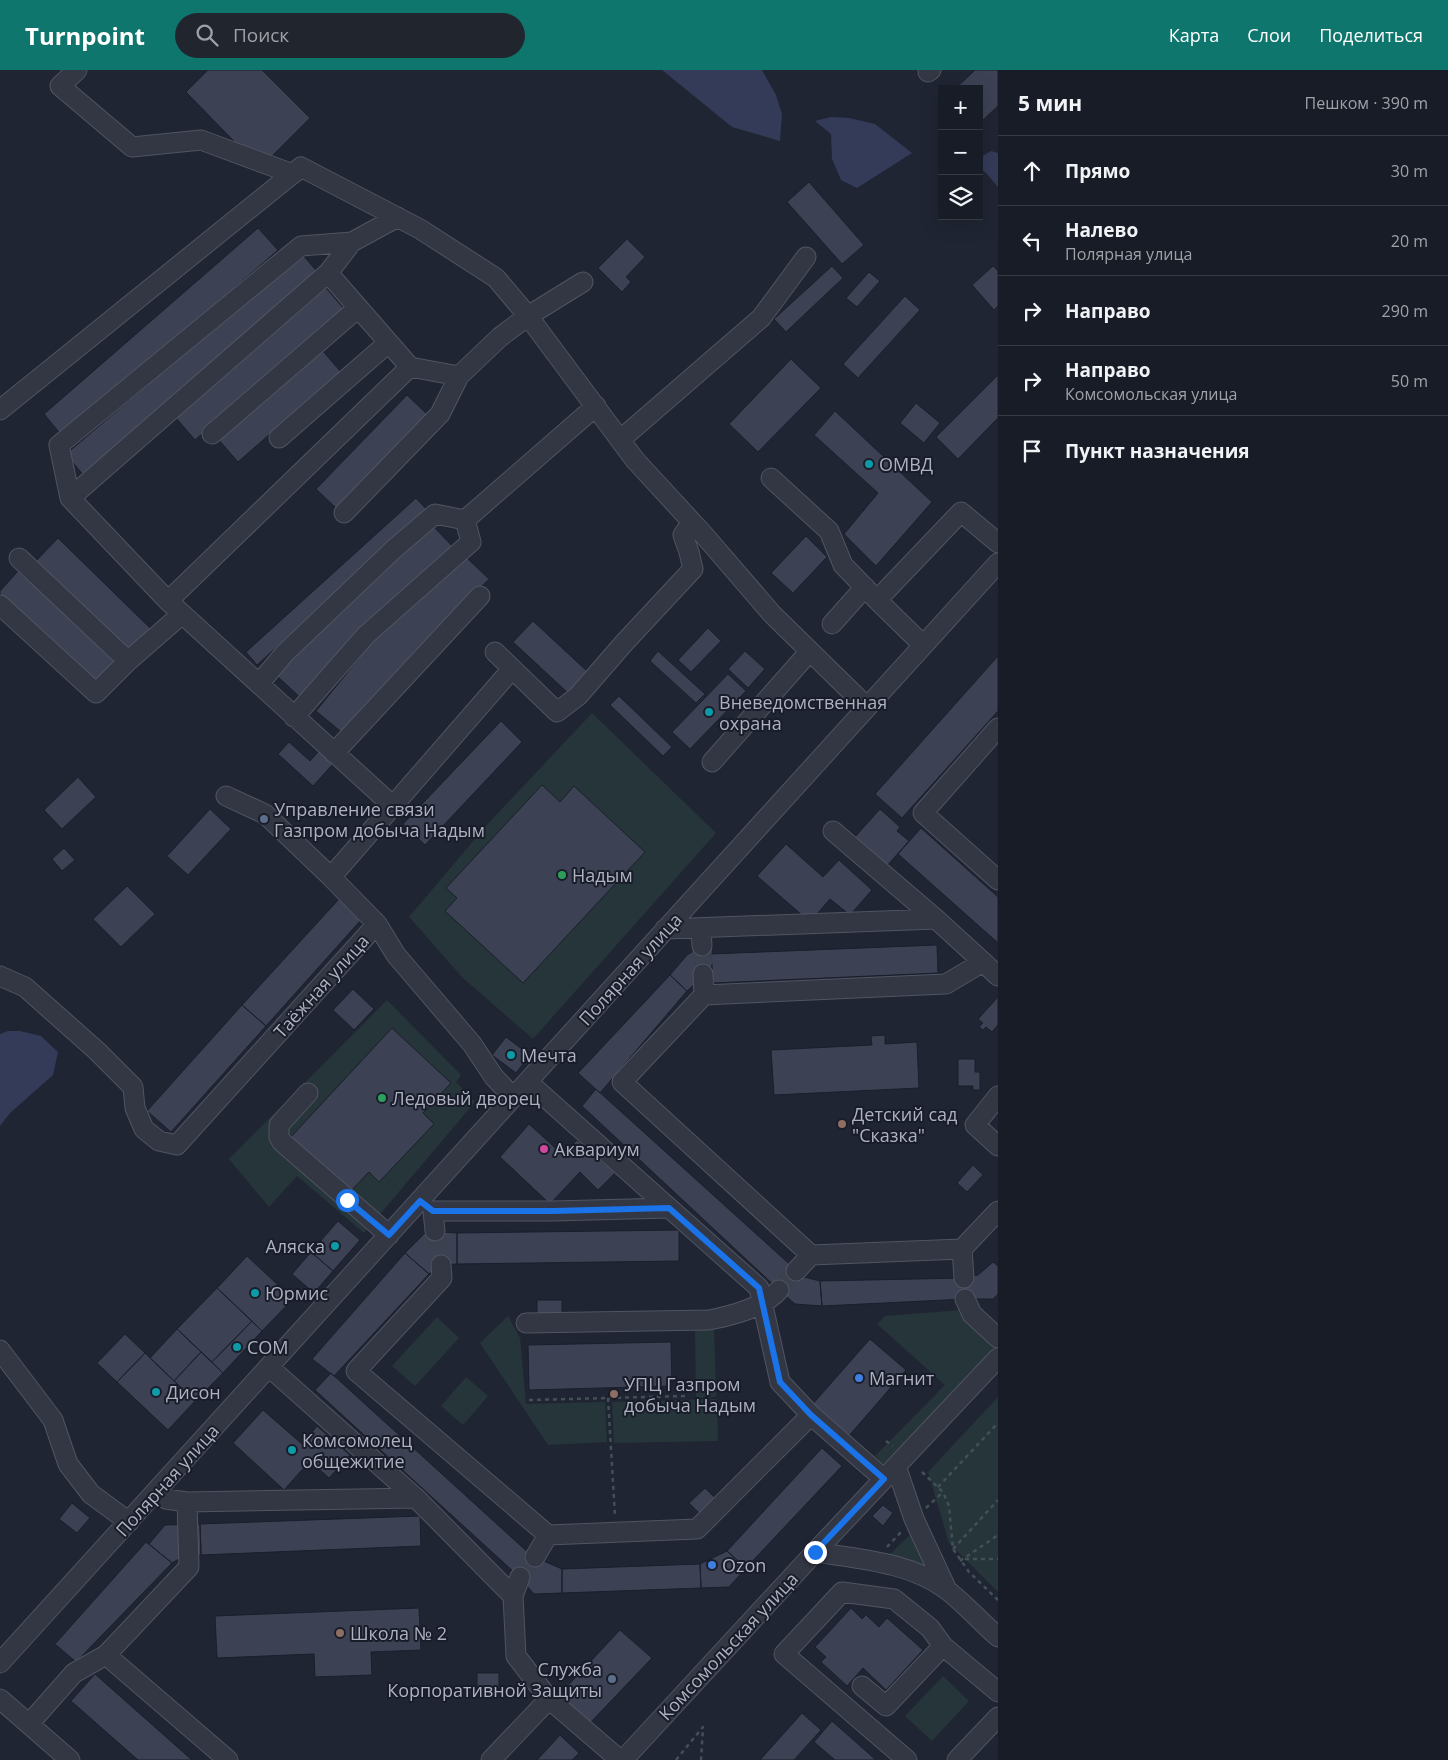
<!DOCTYPE html>
<html lang="ru">
<head>
<meta charset="utf-8">
<style>
  body { margin:0; font-family:"Open Sans",sans-serif; background:#21252e; color:#f1f3f6 }
  .controls { position:absolute; right:15px; top:15px; display:grid; overflow:hidden; border-radius:0px; box-shadow:0 5px 20px #0002 }
  .controls button { width:45px; height:45px; display:grid; place-items:center; padding:0; border:0; border-bottom:1px solid #363a43; background:#181c26; color:#f1f3f6; font:25px sans-serif }
  .stop { position:absolute; width:15px; height:15px; margin:-11px; border:4px solid #1a73e8; border-radius:50%; background:#fff }
  .stop.end { background:#1a73e8; border-color:#fff; box-shadow:0 1px 5px #0008 }
  .list { margin:0; padding:0; list-style:none }
  h2 { display:flex; justify-content:space-between; align-items:center; height:65px; margin:0; padding:0 20px; font-size:21px }
  h2 small { font-size:16px; font-weight:400; color:#9fa1a7 }
  .list li { display:grid; grid-template-columns:32px 1fr auto; gap:15px; align-items:center; box-sizing:border-box; height:70px; padding:0 20px; border-top:1px solid #363a43 }
  .list b { display:block; font-size:19px; white-space:nowrap }
  .list p { margin:0; font-size:16px; white-space:nowrap; color:#9fa1a7 }
  .list em { font-size:16px; font-style:normal; color:#9fa1a7 }
  .icon { flex:none; width:28px; height:28px; fill:none; stroke:currentColor; stroke-width:2; stroke-linecap:round; stroke-linejoin:round }
  .map { position:relative; flex:none; width:998px; height:1690px; overflow:hidden }
  header { display:flex; align-items:center; gap:30px; box-sizing:border-box; height:70px; padding:0 25px; background:#0f766e; color:#fff }
  header strong { font-size:24px }
  nav { display:flex; gap:28px; margin-inline-start:auto; font-size:18px }
  .search { width:350px; height:45px; background:#21252e; display:flex; align-items:center; gap:12px; box-sizing:border-box; padding:0 18px; border-radius:28px; color:#9fa1a7; font-size:19px }
  main { display:flex }
  aside { flex:1; background:#181c26 }
  .map>svg:first-child { display:block }
  .green { fill:#263539 }
  .water { fill:#333b58 }
  .building { fill:#3c4254; stroke:#1b1e2b }
  .lines { fill:none; stroke-linecap:round; stroke-linejoin:round }
  .minor-tunnel { stroke:#3c414f; stroke-width:19; stroke-dasharray:19 9; stroke-linecap:butt }
  .minor-casing { stroke:#515462; stroke-width:21 }
  .path { stroke:#435056; stroke-width:2.5; stroke-dasharray:4 4; stroke-linecap:butt }
  .minor { stroke:#333744; stroke-width:19 }
  .route { stroke:#1a73e8; stroke-width:6 }
  .culture-dot { fill:#0f9aa8; stroke:#191c29; stroke-width:2 }
  .service-dot { fill:#5c6f8a; stroke:#191c29; stroke-width:2 }
  .leisure-dot { fill:#2e9e5b; stroke:#191c29; stroke-width:2 }
  .education-dot { fill:#8d6e63; stroke:#191c29; stroke-width:2 }
  .hotel-dot { fill:#d1479c; stroke:#191c29; stroke-width:2 }
  .shop-dot { fill:#3f7fe0; stroke:#191c29; stroke-width:2 }
  .labels { text-anchor:middle; dominant-baseline:central; stroke-width:4; stroke-linejoin:round; paint-order:stroke }
  .poi-label { font-size:18px; fill:#adb1c1; stroke:#191c29; text-anchor:start }
  .street-label { font-size:18px; fill:#adb1c1; stroke:#191c29 }
</style>
</head>
<body>
<header>
<strong>Turnpoint</strong>
<div class="search"><svg class="icon" aria-label="search" viewBox="0 0 24 24"><circle cx="10" cy="10" r="6"/><path d="M15 15l6 6"/></svg>Поиск</div>
<nav><a>Карта</a><a>Слои</a><a>Поделиться</a></nav>
</header>
<main>
<div class="map">
<svg width="998" height="1690" viewBox="0 0 998 1690">
  <rect width="100%" height="100%" fill="#202533"/>
  <path class="green" d="M592,643L716,763L533,969L463,908L409,847L485,757Z
    M387,930L461,1005L456,1012L475,1032L364,1163L297,1106L269,1137L229,1089Z
    M975,1239L998,1261V1280L883,1394L875,1386L945,1315L877,1254L885,1246Z
    M508,1246L520,1268L526,1334L605,1332L607,1372L548,1375L480,1273Z
    M437,1247L459,1268L415,1316L392,1296Z
    M714,1257L716,1327L696,1328L695,1258Z
    M466,1307L488,1326L463,1355L441,1336Z
    M998,1327V1522L949,1473L928,1402Z
    M717,1329L718,1371L614,1373L612,1332Z
    M917,1458L932,1498L888,1486Z
    M943,1606L969,1631L932,1671L905,1646Z"/>
  <path class="water" d="M662,0H762L776,25L782,44L780,71L732,57Z
    M831,47L849,48L875,54L912,83L857,118L841,110L832,89L831,64L815,51Z
    M991,81L998,83V117L986,103L979,98V88Z
    M8,961H20L41,966L58,982L53,1005L10,1043L0,1056V964Z"/>
  <path class="building" d="M208,0H262L310,48L260,98L186,22Z
    M975,0H998V36L981,52L979,50V19H955Z
    M809,112L864,175L842,194L787,132Z
    M258,158L278,180L63,367L44,344Z
    M627,169L645,187L626,207L631,212L622,222L598,198Z
    M302,184L320,205L84,406L66,384Z
    M832,196L843,208L786,262L774,249Z
    M993,196L998,201V236L994,240L972,215Z
    M869,202L880,211L857,237L846,228Z
    M326,218L345,240L195,370L176,348Z
    M905,226L920,240L858,308L843,294Z
    M321,279L341,302L238,392L218,369Z
    M791,289L821,318L758,382L729,354Z
    M998,305V348L958,389L936,367Z
    M407,325L428,345L337,439L316,419Z
    M916,333L940,353L924,373L900,353Z
    M835,341L932,432L876,496L844,464L878,423L814,365Z
    M416,428L427,440L257,595L246,582Z
    M432,455L454,478L302,629L277,606L329,546Z
    M806,466L827,487L793,523L771,503Z
    M58,468L151,559L128,582L35,492Z
    M466,487L489,509L404,593L345,665L316,641L374,570Z
    M18,501L115,591L96,612L0,524V521Z
    M533,551L588,602L568,623L513,572Z
    M708,558L721,571L691,602L678,590Z
    M658,581L705,624L696,633L650,591Z
    M745,581L765,599L748,618L728,599Z
    M998,586V641L902,748L875,724Z
    M728,604L746,621L690,679L672,662Z
    M619,626L672,677L663,686L610,635Z
    M501,651L522,672L425,775L403,754Z
    M289,672L310,691L319,681L333,694L313,716L278,684Z
    M78,707L96,727L62,759L44,740Z
    M542,715L560,732L574,716L645,782L523,913L445,841L457,828L446,818Z
    M210,739L231,759L188,805L167,786Z
    M880,739L900,757L897,761L909,771L886,797L854,768Z
    M921,758L998,827V873L898,784Z
    M786,774L823,807L839,790L872,820L850,845L830,829L810,852L757,806Z
    M64,778L75,790L62,801L52,789Z
    M127,816L155,844L121,877L93,849Z
    M339,829L361,850L266,956L242,935Z
    M937,875L938,903L713,913L711,884Z
    M702,876L711,884L713,913H696L687,921L670,905L687,885Z
    M670,905L687,921L600,1023L578,1003Z
    M353,919L374,939L354,960L333,940Z
    M998,927V955L992,962L986,957L983,960L979,957L983,953L978,949Z
    M242,935L266,956L171,1062L147,1041Z
    M392,958L451,1013L423,1043L434,1054L379,1112L369,1102L348,1124L289,1069Z
    M885,965V974L917,972L919,1018L774,1025L771,980L872,975L871,966Z
    M506,967L530,985L516,1003L492,985Z
    M958,989H975V1002H980V1020H973V1016H958Z
    M596,1019L796,1200L778,1219L582,1036Z
    M529,1054L563,1085L577,1070L615,1103L598,1120L580,1102L550,1134L500,1087Z
    M973,1095L983,1105L967,1122L957,1113Z
    M338,1151L360,1170L333,1201L311,1182Z
    M679,1160V1191L457,1194V1163Z
    M427,1161L457,1163V1194L441,1195L429,1204L405,1183Z
    M311,1182L333,1201L314,1223L292,1204Z
    M405,1183L429,1204L334,1306L312,1289Z
    M247,1186L293,1229L262,1261L217,1218Z
    M993,1192L998,1196V1224L993,1229H965L964,1208L978,1205Z
    M796,1200L804,1207L820,1211L822,1236L795,1234L778,1219Z
    M964,1208L965,1229L822,1236L820,1211Z
    M217,1218L252,1251L212,1292L177,1259Z
    M537,1230H562V1244H537Z
    M252,1251L262,1261L223,1303L212,1292Z
    M177,1259L201,1282L174,1311L150,1288Z
    M125,1264L145,1283L117,1312L97,1293Z
    M870,1269L906,1300L847,1368L811,1336Z
    M671,1272L672,1316L529,1320L528,1275Z
    M201,1282L223,1303L195,1331L174,1311Z
    M145,1283L195,1331L168,1360L117,1312Z
    M331,1303L532,1486L516,1504L315,1320Z
    M263,1340L302,1374L317,1356L350,1385L329,1408L310,1391L284,1420L233,1373Z
    M822,1378L842,1396L746,1498L727,1481Z
    M705,1418L715,1428L700,1444L689,1433Z
    M72,1433L90,1448L77,1463L59,1449Z
    M883,1435L893,1443L883,1456L872,1446Z
    M420,1446L421,1476L201,1485L200,1454Z
    M200,1454L201,1485L184,1486L172,1493L149,1474L165,1455Z
    M146,1472L172,1493L76,1592L55,1574Z
    M727,1481L746,1498L729,1517L701,1518L700,1494Z
    M532,1486L562,1499V1523L534,1524L516,1504Z
    M700,1494L701,1518L562,1523V1499Z
    M419,1538L421,1580L371,1582L372,1605L315,1607L314,1584L217,1588L215,1546Z
    M851,1538L862,1549L866,1545L879,1557L887,1548L923,1580L886,1620L863,1598L847,1616L821,1592L826,1587L815,1577Z
    M620,1560L652,1588L590,1653L559,1625Z
    M477,1603H499V1618L477,1619Z
    M95,1604L192,1690H138L71,1631Z
    M802,1643L821,1660L794,1690H760Z
    M832,1651L876,1690H835L814,1672Z
    M560,1665L579,1683L572,1690H537Z"/>
  <g class="lines">
    <path class="minor-tunnel" d="M702,876L703,904
      M435,1161L441,1195
      M779,1220L796,1201
      M520,1507L535,1487"/>
    <g class="minor-casing">
      <path id="minor" d="M77,0L60,16L132,77L201,70L293,104
        M928,2L931,0
        M398,147L352,172L328,203L410,297L459,306L500,267L528,246L583,212
        M328,203L70,428L168,531L393,736
        M0,340L301,97L420,159L496,208L528,246L635,390L704,465L772,544L867,637
        M212,364L358,238
        M279,368L388,273
        M620,370L761,248L806,187
        M771,408L829,461L843,495L877,530
        M70,428L59,375L301,176L352,172
        M344,443L440,344L459,306
        M465,450L596,336
        M19,488L128,591L182,544
        M168,531L410,297
        M0,535L96,623L128,591
        M832,554L865,517
        M923,575L877,530L961,442L998,473
        M495,582L557,642L578,626L624,573L693,499L689,482L683,465L692,452
        M512,599L331,807L377,854L396,885L472,974L494,1007L513,1027
        M259,614L284,584L394,479L435,444L465,450
        M294,647L366,565L471,472L465,450
        M998,658L923,743L998,810
        M334,683L480,526
        M712,692L810,581
        M226,726L265,744L331,807
        M936,849L983,892
        M701,858L702,876
        M665,859L936,849L833,761
        M703,904L704,925
        M0,906L25,917L97,981L133,1017L135,1038L144,1059L159,1071L177,1075L377,854
        M998,906L983,892L946,914L704,925L622,1012L811,1185L962,1179L998,1141
        M528,1012L759,1218L780,1312L811,1345L884,1409
        M308,1023L279,1055V1067L282,1072L389,1165
        M998,1026L975,1055L998,1076
        M435,1161L433,1141H553L669,1138
        M962,1179L964,1208
        M441,1195L442,1208L356,1301L548,1465L697,1459L811,1345
        M796,1201L811,1185
        M965,1229L972,1244L998,1268
        M526,1253L709,1250C731,1246 764,1237 779,1220
        M0,1280L53,1350L68,1394L91,1424L129,1452
        M269,1297L416,1428
        M896,1396L914,1449L947,1520
        M156,1422L166,1429L187,1432
        M815,1482C859,1489 910,1492 947,1520C965,1534 981,1552 998,1567
        M535,1487L548,1465
        M513,1526L520,1507
        M0,1593L998,493
        M862,1616L886,1636L943,1576L998,1622
        M0,1629L70,1690
        M29,1654L74,1603L106,1585
        M228,1690L106,1585L189,1497L187,1432L416,1428L513,1526L516,1586L549,1629L620,1690
        M491,1690L549,1629
        M623,1690L815,1482L998,1288
        M907,1690L784,1584L842,1522L894,1529L930,1558L943,1576
        M957,1690L998,1647"/>
    </g>
    <path class="path" d="M608,1328L615,1446
      M529,1330L687,1326
      M886,1371L893,1376
      M922,1402L943,1422L949,1436L953,1479L969,1502L998,1530
      M938,1417L998,1353
      M926,1438L943,1422
      M887,1477L902,1461
      M953,1479L998,1430
      M965,1489H998
      M960,1491L998,1465
      M676,1690L703,1657L701,1690"/>
    <use href="#minor" class="minor"/>
  </g>
  <g class="lines">
    <path class="route" d="M347,1130L389,1165L420,1131L433,1141H553L669,1138L759,1218L780,1312L811,1345L884,1409L815,1482"/>
  </g>
  <g class="culture-dot">
    <circle cx="869" cy="394" r="5"/>
    <circle cx="709" cy="642" r="5"/>
    <circle cx="511" cy="985" r="5"/>
    <circle cx="335" cy="1176" r="5"/>
    <circle cx="255" cy="1223" r="5"/>
    <circle cx="237" cy="1277" r="5"/>
    <circle cx="156" cy="1322" r="5"/>
    <circle cx="292" cy="1380" r="5"/>
  </g>
  <g class="service-dot">
    <circle cx="264" cy="749" r="5"/>
    <circle cx="612" cy="1609" r="5"/>
  </g>
  <g class="leisure-dot">
    <circle cx="562" cy="805" r="5"/>
    <circle cx="382" cy="1028" r="5"/>
  </g>
  <g class="education-dot">
    <circle cx="842" cy="1054" r="5"/>
    <circle cx="614" cy="1324" r="5"/>
    <circle cx="340" cy="1563" r="5"/>
  </g>
  <circle class="hotel-dot" cx="544" cy="1079" r="5"/>
  <g class="shop-dot">
    <circle cx="859" cy="1308" r="5"/>
    <circle cx="712" cy="1495" r="5"/>
  </g>
  <g class="labels">
    <g class="poi-label">
      <text x="879" y="394">ОМВД</text>
      <text x="719" y="632">Вневедомственная<tspan x="719" dy="21">охрана</tspan></text>
      <text x="274" y="739">Управление связи<tspan x="274" dy="21">Газпром добыча Надым</tspan></text>
      <text x="572" y="805">Надым</text>
      <text x="521" y="985">Мечта</text>
      <text x="392" y="1028">Ледовый дворец</text>
      <text x="852" y="1044">Детский сад<tspan x="852" dy="21">"Сказка"</tspan></text>
      <text x="554" y="1079">Аквариум</text>
      <text x="325" y="1176" text-anchor="end">Аляска</text>
      <text x="265" y="1223">Юрмис</text>
      <text x="247" y="1277">СОМ</text>
      <text x="869" y="1308">Магнит</text>
      <text x="624" y="1314">УПЦ Газпром<tspan x="624" dy="21">добыча Надым</tspan></text>
      <text x="166" y="1322">Дисон</text>
      <text x="302" y="1370">Комсомолец<tspan x="302" dy="21">общежитие</tspan></text>
      <text x="722" y="1495">Ozon</text>
      <text x="350" y="1563">Школа № 2</text>
      <text x="602" y="1599" text-anchor="end">Служба<tspan x="602" dy="21">Корпоративной Защиты</tspan></text>
    </g>
    <g class="street-label">
      <text transform="translate(630 899) rotate(-48)">Полярная улица</text>
      <text transform="translate(321 916) rotate(-48)">Таёжная улица</text>
      <text transform="translate(167 1410) rotate(-48)">Полярная улица</text>
      <text transform="translate(728 1576) rotate(-47)">Комсомольская улица</text>
    </g>
  </g>
</svg>
<div class="controls">
<button>+</button>
<button>−</button>
<button><svg class="icon" aria-label="layers" viewBox="0 0 24 24"><path d="M12 4l9 5-9 5-9-5zM3 14l9 5 9-5"/></svg></button>
</div>
<div class="stop" style="left:347px;top:1130px"></div>
<div class="stop end" style="left:815px;top:1482px"></div>
</div>
<aside>
<h2>5 мин<small>Пешком · 390 m</small></h2>
<ul class="list">
<li><svg class="icon" aria-label="ahead" viewBox="0 0 24 24"><path d="M12 20V5M6 11l6-6 6 6"/></svg><div><b>Прямо</b></div><em>30 m</em></li>
<li><svg class="icon" aria-label="left" viewBox="0 0 24 24"><path d="M17 20v-9H6M10 6l-5 5 5 5"/></svg><div><b>Налево</b><p>Полярная улица</p></div><em>20 m</em></li>
<li><svg class="icon" aria-label="right" viewBox="0 0 24 24"><path d="M7 20v-9h11M14 6l5 5-5 5"/></svg><div><b>Направо</b></div><em>290 m</em></li>
<li><svg class="icon" aria-label="right" viewBox="0 0 24 24"><path d="M7 20v-9h11M14 6l5 5-5 5"/></svg><div><b>Направо</b><p>Комсомольская улица</p></div><em>50 m</em></li>
<li><svg class="icon" aria-label="arrive" viewBox="0 0 24 24"><path d="M6 21V4h12l-3 4 3 4H6"/></svg><div><b>Пункт назначения</b></div></li>
</ul>
</aside>
</main>
</body>
</html>
